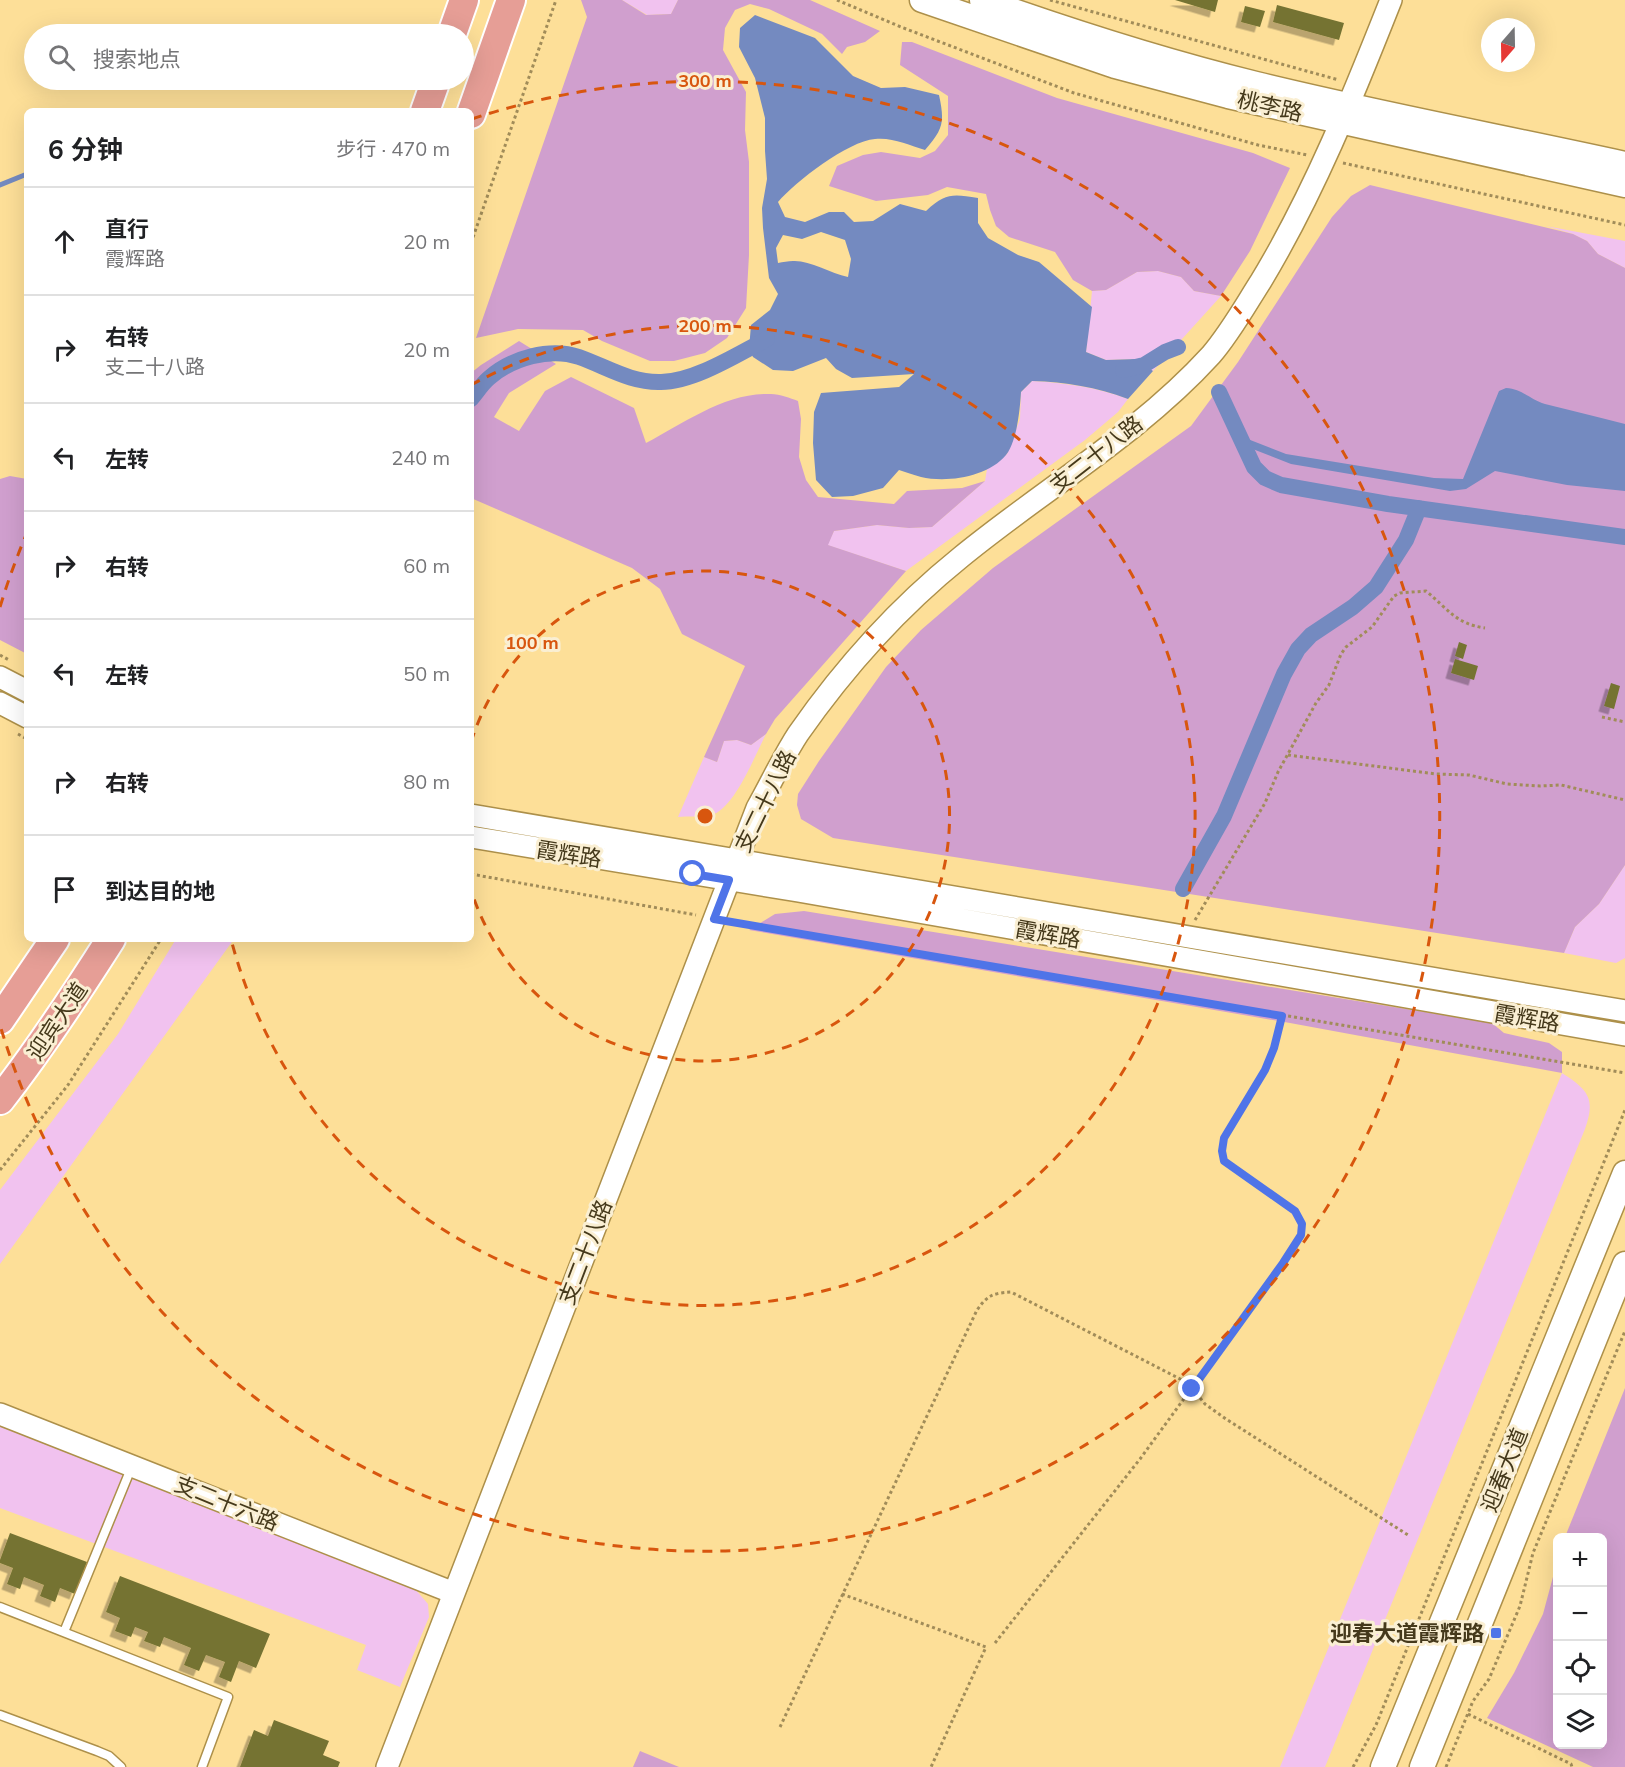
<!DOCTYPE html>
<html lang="zh">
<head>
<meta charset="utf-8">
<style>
  body { margin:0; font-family:Mulish,"Noto Sans SC",sans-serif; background:#f6f6f6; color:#202124 }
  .controls { position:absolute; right:18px; bottom:18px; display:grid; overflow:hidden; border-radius:9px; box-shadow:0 6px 24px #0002 }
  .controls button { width:54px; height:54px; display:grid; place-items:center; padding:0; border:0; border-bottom:2px solid #e0e0e0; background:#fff; color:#202124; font:30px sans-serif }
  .compass { position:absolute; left:1481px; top:18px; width:54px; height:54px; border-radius:50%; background:#fff; box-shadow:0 6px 24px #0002; rotate:200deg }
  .stop { position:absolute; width:18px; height:18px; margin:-14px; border:4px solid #4f74e8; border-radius:50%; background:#fff }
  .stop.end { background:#4f74e8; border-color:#fff; box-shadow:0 2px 6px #0008 }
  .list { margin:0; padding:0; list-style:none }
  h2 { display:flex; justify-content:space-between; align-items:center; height:78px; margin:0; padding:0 24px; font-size:26px }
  h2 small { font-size:20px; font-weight:400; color:#757577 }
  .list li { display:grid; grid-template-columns:39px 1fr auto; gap:18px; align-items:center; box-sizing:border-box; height:108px; padding:0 24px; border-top:2px solid #e0e0e0 }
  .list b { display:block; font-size:22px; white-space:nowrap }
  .list p { margin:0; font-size:20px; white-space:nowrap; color:#757577 }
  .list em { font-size:20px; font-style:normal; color:#757577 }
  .icon { flex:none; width:33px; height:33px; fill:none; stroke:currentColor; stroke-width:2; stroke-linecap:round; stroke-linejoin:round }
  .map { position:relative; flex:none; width:1625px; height:1767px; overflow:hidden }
  .search { position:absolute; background:#fff; box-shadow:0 6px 24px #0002; left:24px; top:24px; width:450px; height:66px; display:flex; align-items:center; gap:15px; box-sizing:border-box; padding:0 21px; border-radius:33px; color:#757577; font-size:22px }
  .panel { position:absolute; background:#fff; box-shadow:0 6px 24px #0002; left:24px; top:108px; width:450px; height:834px; border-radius:9px }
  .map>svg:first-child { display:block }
  .green { fill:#f1c2ef }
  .forest { fill:#d09fce }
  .water { fill:#748ac0; fill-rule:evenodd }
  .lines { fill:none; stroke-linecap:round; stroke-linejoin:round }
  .stream { stroke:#748ac0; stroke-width:5 }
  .canal { stroke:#748ac0; stroke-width:16 }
  .building { fill:#757333; filter:url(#shadow) }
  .service-casing { stroke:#ad904a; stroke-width:11 }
  .tertiary-casing { stroke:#ad904a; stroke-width:24 }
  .secondary-casing { stroke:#ad904a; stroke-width:27 }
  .trunk-casing { stroke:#fff; stroke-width:32 }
  .path { stroke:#a18c59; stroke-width:3; stroke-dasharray:3 3; stroke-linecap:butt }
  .service { stroke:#fff; stroke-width:8 }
  .tertiary { stroke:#fff; stroke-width:21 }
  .secondary { stroke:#fff; stroke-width:24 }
  .trunk { stroke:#e69e96; stroke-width:28 }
  .route { stroke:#4f74e8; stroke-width:8 }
  .ring { fill:none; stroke:#d8560e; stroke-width:3; stroke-dasharray:10 8 }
  .poi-dot { fill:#4f74e8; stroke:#faefd3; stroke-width:2 }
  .labels { text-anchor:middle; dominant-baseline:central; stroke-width:6; stroke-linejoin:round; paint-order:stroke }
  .street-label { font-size:22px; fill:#45391b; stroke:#faefd3 }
  .poi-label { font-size:22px; font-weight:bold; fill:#45391b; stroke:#faefd3; text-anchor:end }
  .centre { fill:#d8560e; stroke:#faefd3; stroke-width:3 }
  .ring-label { font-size:18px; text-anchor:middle; font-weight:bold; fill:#d8560e; stroke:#faefd3; stroke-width:6; stroke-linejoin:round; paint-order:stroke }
</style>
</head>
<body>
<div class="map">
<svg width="1625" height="1767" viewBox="0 0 1625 1767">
  <defs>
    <filter id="shadow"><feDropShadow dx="-5.5" dy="5.5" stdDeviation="0" flood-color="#0004"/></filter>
  </defs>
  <rect width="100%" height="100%" fill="#fddf98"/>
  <path class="green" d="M622,0H678L671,14L647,15Z
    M1546,226L1625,241V268L1598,254L1587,241L1573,234Z
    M1158,271L1181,277L1194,291L1221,296L1153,371L1136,359L1106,360L1086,352L1092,291L1106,290L1137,272Z
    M1032,381C1066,383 1096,387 1128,399L1118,412L1085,440L906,571L827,545L834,531L877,525L909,528L932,527L985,481L987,469L1007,454L1020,419L1021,392Z
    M766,734C755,755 734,810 711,815C701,817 688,816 678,817L704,757L717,762L724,741L737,740L751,745Z
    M1625,865V958L1616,963L1564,953L1575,927L1599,904Z
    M176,939H234L0,1264V1190L118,1034Z
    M1562,1073C1588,1090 1596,1098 1585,1129L1325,1767H1280Z
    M0,1422L415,1589L428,1604L429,1617L400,1687L357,1670L366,1645L0,1508Z"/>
  <path class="forest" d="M581,0H622L646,15L671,14L678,0H810L880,31L865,42L847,47L842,54L822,34L769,9L750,4L735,10L725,28L723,50L746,92L745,130L749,162V255L746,308L727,338L705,353L674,361H650L602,341L583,330L518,329L476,338L587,17Z
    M902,42H912L1057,98L1253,153L1290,168L1250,251L1221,296L1194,291L1181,277L1158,271L1137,272L1106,290L1092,291L1073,280L1055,252L1009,237L996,226L990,210L986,194L947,187L928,195L876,201L829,186L837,166L863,155L881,152L920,158L935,151L948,135V96L900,65Z
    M1370,185L1573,234L1587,241L1598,254L1625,268V865L1599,904L1575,927L1564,953L833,838L801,819L797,805L798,794L819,761L886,667L921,630L993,568L1191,426L1238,362L1332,217L1351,196Z
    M519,341L556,364L509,393L494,417L519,431L545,391L571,377L634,408L646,443C684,423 726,392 771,394C780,394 790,398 798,401L801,419L799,457L806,480L818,497L894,504L907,491L962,488L985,481L932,527L909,528L877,525L834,531L828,545L906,571L775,719L766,734L751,745L737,740L724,741L717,762L704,757L745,666L682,634L660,589L632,568L471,498V373L481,365Z
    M10,476L27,479V654L0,640V479Z
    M804,911L1492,1023L1504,1033L1549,1043L1562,1052V1073L1290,1023L749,930L775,914Z
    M1625,1388V1767H1593L1487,1718L1514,1673L1543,1614L1557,1562L1558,1744H1602V1538L1565,1537Z
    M640,1751L679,1767H633Z"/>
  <path class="water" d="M755,15L815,38L853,76L881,88L905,87L939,95C945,123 943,129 925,150C909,145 892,137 875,139C848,141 795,182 778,202L785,217L805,222L829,212H844L854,222L873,221L900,204L926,211C946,193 952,194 978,198V223L988,238L1018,255L1039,262L1092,307L1086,352L1106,360L1136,359L1153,371L1128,399C1096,387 1066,382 1032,381L1021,392C1020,409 1017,441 1006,455C988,477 947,483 921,477C913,475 906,472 899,470L883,488L853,496L832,497L816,480L813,443L814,412L821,393L899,387L914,374L852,378L836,369L826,358L793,371L773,370L753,357L749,349L751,325L770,310L778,294L769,278L763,228L762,208L767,179L765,151V118L755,78L739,47L740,28ZM821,232L845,240L851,259L848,277C830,273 809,260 793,261C788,261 783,262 778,263L776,248L783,235L802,239Z
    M1506,388C1523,389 1530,400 1545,404C1572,411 1599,417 1625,424V491L1567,485L1495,471L1466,489L1450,491L1291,464L1245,446L1240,436L1286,454L1434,478L1463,479L1499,391Z"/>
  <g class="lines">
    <path class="stream" d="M0,185L27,174"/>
    <path class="canal" d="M1123,370L1144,365L1165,352L1178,347
      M1219,392L1254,467L1265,478L1281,485L1388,504L1625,537
      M471,399C477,392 482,384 489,378C512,358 550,347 579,357C607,367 631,383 661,382C694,382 738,354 767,339
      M1183,889L1224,816L1284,674L1298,649L1311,635L1353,607L1376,587L1406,540L1419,508"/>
  </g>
  <path class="building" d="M1175,0H1218L1215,12Z
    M1277,5L1344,23L1339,40L1273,22Z
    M1245,6L1265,11L1260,27L1241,22Z
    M1459,642L1467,645L1463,659L1455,656Z
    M1455,659L1478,666L1474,680L1451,673Z
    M1611,683L1620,686L1614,709L1604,706Z
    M10,1533L87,1562L75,1594L60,1588L55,1602L40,1596L44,1585L24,1577L20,1589L7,1584L13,1568L0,1563V1560Z
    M120,1576L270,1634L256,1668L239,1661L231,1682L219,1677L225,1662L206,1655L199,1671L184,1665L191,1648L164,1637L160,1647L144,1641L148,1632L135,1627L131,1637L115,1631L120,1618L106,1612Z
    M274,1720L329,1741L323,1755L340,1762L338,1767H240L254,1730L268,1736Z"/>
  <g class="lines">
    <g class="service-casing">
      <path id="service" d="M0,1607L228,1697L202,1767
        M64,1632L132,1466
        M0,1715L97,1751L109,1756L121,1767"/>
    </g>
    <g class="tertiary-casing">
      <path id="tertiary" d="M0,677L27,691
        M0,703L27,717
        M471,815L1625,1011
        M471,837L798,891L1625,1035
        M0,1414L454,1593
        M387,1767L757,808C771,783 783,757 798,734C844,668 899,607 961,557C1044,489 1139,434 1211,355C1230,333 1245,306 1261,281C1314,193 1353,96 1391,0"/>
    </g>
    <g class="secondary-casing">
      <path id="secondary" d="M922,0L1115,66L1228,96L1625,185
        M982,0C1072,32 1163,61 1256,84C1378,114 1502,137 1625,164
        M1383,1767L1625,1173
        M1422,1767L1625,1264"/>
    </g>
    <g class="trunk-casing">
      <path id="trunk" d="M452,34L464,0
        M425,111L436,80
        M471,114L511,0
        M0,1020L55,939
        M0,1100C40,1049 76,994 111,939"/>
    </g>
    <path class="path" d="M837,0L901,27L1074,93L1258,145L1307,155
      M1050,0L1339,80
      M1343,163L1625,225
      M471,243L556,0
      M0,655L9,660
      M1602,717L1625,722
      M18,734L27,739
      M1288,755L1436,774L1469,775L1507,784L1540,786L1561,785L1625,800
      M471,874L696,915
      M1195,920L1265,803L1278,772L1316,703L1329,685L1341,654L1346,647L1372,627L1394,596L1400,593L1426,591C1448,609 1456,624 1485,628
      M732,922L1625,1073
      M0,1170L68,1085L161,939
      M842,1594L986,1647L931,1767
      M995,1643L1140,1459L1283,1263C1296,1242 1308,1235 1295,1211L1224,1161L1222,1151L1224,1138L1265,1070L1274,1048L1282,1015
      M1468,1714L1571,1764L1572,1767
      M780,1727L977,1310C987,1296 992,1293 1011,1292L1188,1383L1205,1404L1226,1419L1408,1535
      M1353,1767L1376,1725L1625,1110
      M1446,1767L1473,1701L1489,1679L1520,1606L1533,1553L1625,1331"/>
    <use href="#service" class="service"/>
    <use href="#tertiary" class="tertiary"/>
    <use href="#secondary" class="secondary"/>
    <use href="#trunk" class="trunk"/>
  </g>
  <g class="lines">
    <path class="route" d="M693,874L729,880L714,919L1282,1016L1274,1048L1265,1070L1224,1138L1222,1151L1224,1161L1295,1211L1302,1224L1301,1235L1283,1263L1192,1389"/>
  </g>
  <g class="ring">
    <path d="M471 742A245 245 0 1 1 471 890"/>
    <path d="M471 385A490 490 0 1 1 232 943"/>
    <path d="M0 607A735 735 0 0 1 26 535M472 119A735 735 0 1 1 0 1025"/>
  </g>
  <rect class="poi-dot" x="1490" y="1627" width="12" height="12" rx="3"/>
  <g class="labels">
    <g class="street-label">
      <text transform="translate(1270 106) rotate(13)">桃李路</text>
      <text transform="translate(1096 454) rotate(-38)">支二十八路</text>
      <text transform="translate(765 801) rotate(-64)">支二十八路</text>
      <text transform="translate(569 854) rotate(9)">霞辉路</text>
      <text transform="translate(1048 934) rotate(10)">霞辉路</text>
      <text transform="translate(1527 1018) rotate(10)">霞辉路</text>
      <text transform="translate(57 1021) rotate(-56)">迎宾大道</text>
      <text transform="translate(585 1252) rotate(-69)">支二十八路</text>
      <text transform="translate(1504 1470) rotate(-68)">迎春大道</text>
      <text transform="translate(227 1503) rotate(22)">支二十六路</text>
    </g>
    <g class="poi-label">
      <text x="1484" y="1633">迎春大道霞辉路</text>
    </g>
  </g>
  <circle cx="705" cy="816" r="9" class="centre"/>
  <g class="ring-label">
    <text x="705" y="87">300 m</text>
    <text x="705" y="332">200 m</text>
    <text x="532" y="649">100 m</text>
  </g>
</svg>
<div class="controls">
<button>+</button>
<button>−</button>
<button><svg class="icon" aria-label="locate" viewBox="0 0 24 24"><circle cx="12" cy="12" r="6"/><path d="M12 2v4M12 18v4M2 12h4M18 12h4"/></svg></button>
<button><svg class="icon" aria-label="layers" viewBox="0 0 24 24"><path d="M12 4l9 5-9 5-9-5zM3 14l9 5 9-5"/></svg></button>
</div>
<svg class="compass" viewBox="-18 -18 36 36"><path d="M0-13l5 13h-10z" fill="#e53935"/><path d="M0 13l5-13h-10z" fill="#757577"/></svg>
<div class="stop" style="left:693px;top:874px"></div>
<div class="stop end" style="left:1192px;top:1389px"></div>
<div class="search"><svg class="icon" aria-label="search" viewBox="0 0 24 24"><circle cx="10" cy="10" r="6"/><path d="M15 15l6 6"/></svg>搜索地点</div>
<section class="panel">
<h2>6 分钟<small>步行 · 470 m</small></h2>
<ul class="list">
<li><svg class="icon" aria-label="ahead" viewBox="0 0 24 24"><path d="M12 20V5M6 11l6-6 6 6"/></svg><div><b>直行</b><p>霞辉路</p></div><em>20 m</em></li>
<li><svg class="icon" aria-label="right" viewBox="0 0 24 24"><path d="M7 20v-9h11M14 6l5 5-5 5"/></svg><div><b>右转</b><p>支二十八路</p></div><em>20 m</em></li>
<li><svg class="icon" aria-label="left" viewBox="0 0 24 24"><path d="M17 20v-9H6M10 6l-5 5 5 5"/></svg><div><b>左转</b></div><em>240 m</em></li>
<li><svg class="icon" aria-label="right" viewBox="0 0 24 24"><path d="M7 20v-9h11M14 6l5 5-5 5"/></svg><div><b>右转</b></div><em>60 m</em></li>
<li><svg class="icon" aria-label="left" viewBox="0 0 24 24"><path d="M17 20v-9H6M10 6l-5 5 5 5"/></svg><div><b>左转</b></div><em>50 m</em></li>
<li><svg class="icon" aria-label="right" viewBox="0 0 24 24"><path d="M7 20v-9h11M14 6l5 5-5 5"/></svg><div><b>右转</b></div><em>80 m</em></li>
<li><svg class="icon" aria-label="arrive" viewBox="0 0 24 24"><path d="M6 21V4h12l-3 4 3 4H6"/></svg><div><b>到达目的地</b></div></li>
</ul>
</section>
</div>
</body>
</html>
